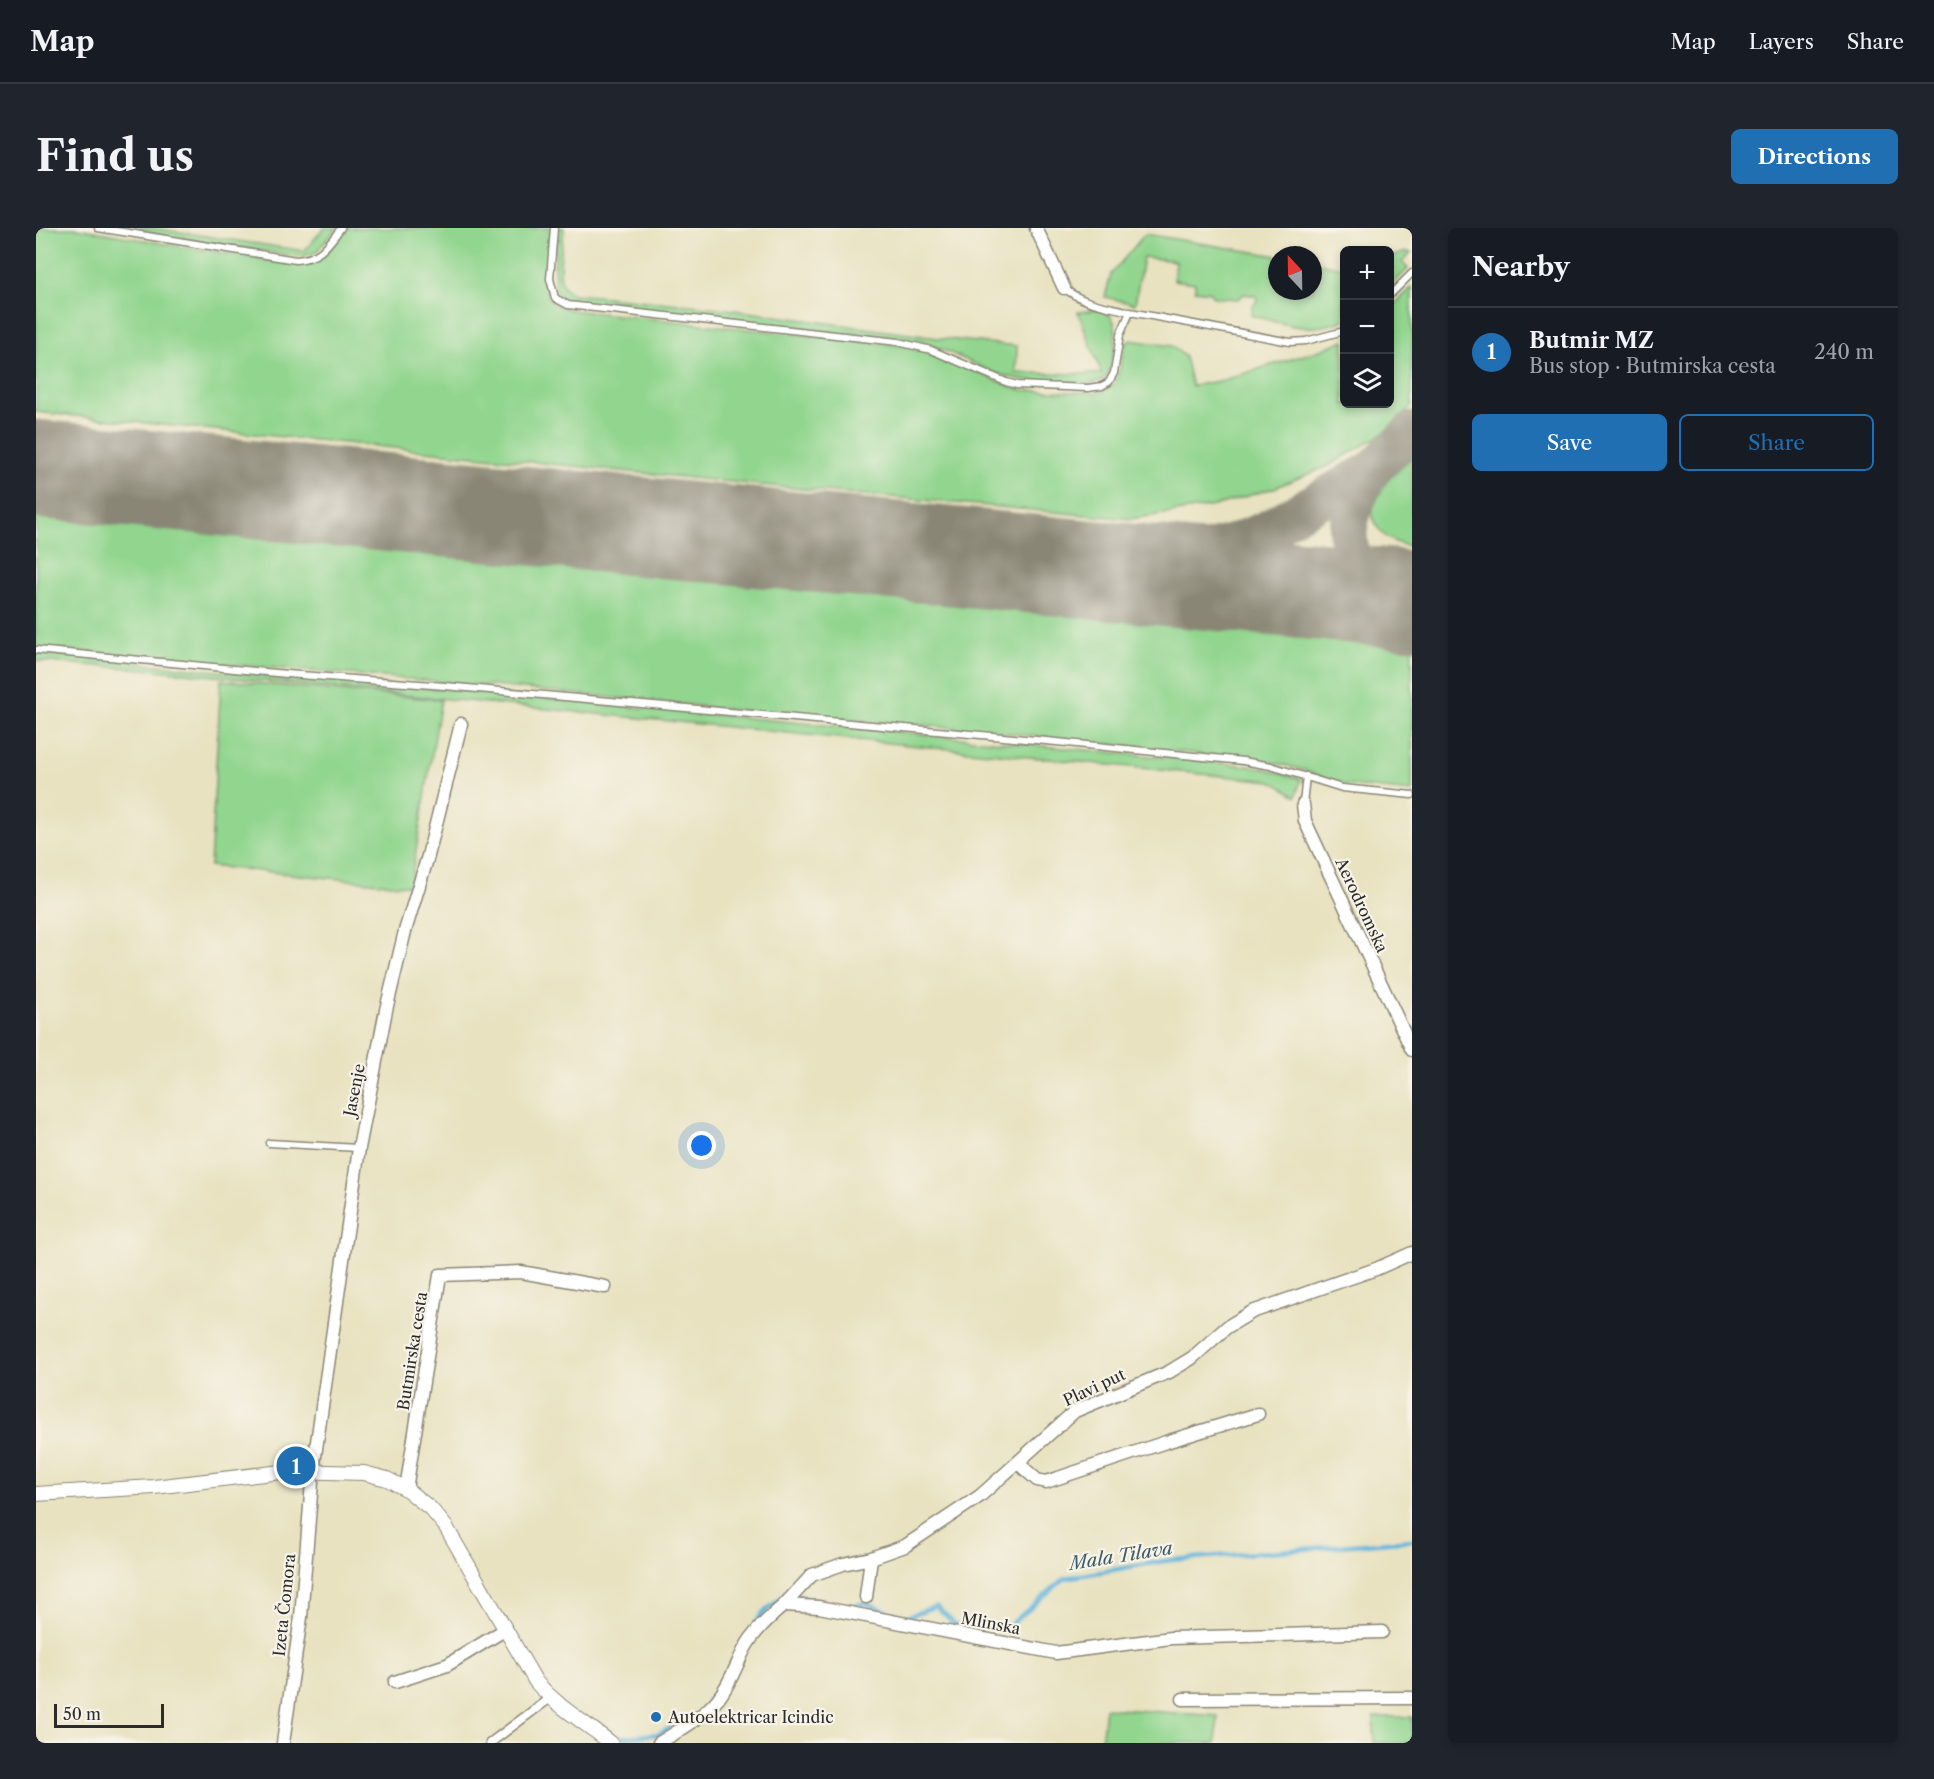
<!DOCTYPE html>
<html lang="en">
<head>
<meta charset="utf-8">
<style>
  body { margin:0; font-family:"Libre Caslon Text",serif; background:#20242c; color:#f1f3f6 }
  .controls { position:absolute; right:18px; top:18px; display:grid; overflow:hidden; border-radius:9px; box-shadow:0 3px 9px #0003 }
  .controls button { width:54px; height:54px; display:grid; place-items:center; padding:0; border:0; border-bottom:2px solid #363941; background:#171b24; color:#f1f3f6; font:30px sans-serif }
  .compass { position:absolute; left:1232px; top:18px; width:54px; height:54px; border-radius:50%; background:#171b24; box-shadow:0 3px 9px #0003; rotate:338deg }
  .scale { position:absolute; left:18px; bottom:15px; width:110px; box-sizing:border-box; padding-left:6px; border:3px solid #2b2b2b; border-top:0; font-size:16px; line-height:21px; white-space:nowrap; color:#2b2b2b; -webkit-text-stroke:4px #f7f3e8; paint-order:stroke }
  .you { position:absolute; left:666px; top:918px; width:21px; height:21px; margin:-15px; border:4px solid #fff; border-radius:50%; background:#1a73e8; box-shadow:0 0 0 9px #1a73e833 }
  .badge { display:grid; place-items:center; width:39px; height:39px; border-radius:50%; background:#1f6fb2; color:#fff; font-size:20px; font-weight:700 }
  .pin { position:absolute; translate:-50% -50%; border:3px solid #fff; box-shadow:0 2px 6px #0006 }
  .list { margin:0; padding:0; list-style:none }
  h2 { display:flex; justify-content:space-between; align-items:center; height:78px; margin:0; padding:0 24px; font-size:26px }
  h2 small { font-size:20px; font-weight:400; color:#9ea1a6 }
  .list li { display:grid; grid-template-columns:39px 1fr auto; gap:18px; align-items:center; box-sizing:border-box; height:90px; padding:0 24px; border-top:2px solid #363941 }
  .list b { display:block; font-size:22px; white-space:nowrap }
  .list p { margin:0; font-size:20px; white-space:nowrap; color:#9ea1a6 }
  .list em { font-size:20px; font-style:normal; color:#9ea1a6 }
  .actions { display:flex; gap:12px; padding:18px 24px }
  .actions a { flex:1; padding:14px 0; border:2px solid #1f6fb2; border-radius:9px; text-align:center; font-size:21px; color:#1f6fb2 }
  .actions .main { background:#1f6fb2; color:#fff }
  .icon { flex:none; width:33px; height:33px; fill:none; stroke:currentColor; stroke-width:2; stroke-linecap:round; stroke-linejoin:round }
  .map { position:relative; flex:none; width:1376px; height:1515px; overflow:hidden; border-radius:9px }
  header { display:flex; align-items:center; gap:36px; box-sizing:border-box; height:84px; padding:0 30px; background:#171b24; border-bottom:2px solid #363941 }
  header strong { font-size:28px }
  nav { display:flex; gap:33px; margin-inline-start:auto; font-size:21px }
  .intro { display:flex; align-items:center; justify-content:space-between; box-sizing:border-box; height:144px; padding:0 36px }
  h1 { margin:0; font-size:42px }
  .button { padding:15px 27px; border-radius:9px; background:#1f6fb2; color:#fff; font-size:21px; font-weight:700 }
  main { display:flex; gap:36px; padding:0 36px }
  aside { flex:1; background:#171b24; border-radius:9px; box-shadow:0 3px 9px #0003 }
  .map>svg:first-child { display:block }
  .green { fill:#91d58e; stroke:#5e805c; stroke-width:1.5 }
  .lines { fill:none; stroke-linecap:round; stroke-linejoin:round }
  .stream { stroke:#5fb2da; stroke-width:4.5 }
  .taxiway { stroke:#8a8676; stroke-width:39 }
  .runway { stroke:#8a8676; stroke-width:99 }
  .service-casing { stroke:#8a8676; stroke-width:9 }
  .pedestrian-casing { stroke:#8a8676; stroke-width:11 }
  .minor-casing { stroke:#8a8676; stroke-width:15 }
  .tertiary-casing { stroke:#8a8676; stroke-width:16 }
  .service { stroke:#fff; stroke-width:6 }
  .pedestrian { stroke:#fff; stroke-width:8 }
  .minor { stroke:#fff; stroke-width:12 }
  .tertiary { stroke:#fff; stroke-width:14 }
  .poi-dot { fill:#1f6fb2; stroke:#f7f3e8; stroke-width:2 }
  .labels { text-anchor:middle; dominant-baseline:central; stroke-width:4.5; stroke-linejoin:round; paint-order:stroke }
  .street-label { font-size:16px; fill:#2b2b2b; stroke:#f7f3e8 }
  .poi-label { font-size:16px; fill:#2b2b2b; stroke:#f7f3e8; text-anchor:start }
  .water-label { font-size:18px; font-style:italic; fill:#3d5a68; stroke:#f7f3e8 }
</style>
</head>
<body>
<header>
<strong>Map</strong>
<nav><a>Map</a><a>Layers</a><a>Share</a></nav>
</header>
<div class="intro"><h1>Find us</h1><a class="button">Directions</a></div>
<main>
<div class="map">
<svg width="1376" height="1515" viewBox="0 0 1376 1515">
  <rect width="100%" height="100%" fill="#f7f3e8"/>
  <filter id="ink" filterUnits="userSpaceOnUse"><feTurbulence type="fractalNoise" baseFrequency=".0167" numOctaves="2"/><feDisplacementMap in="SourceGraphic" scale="12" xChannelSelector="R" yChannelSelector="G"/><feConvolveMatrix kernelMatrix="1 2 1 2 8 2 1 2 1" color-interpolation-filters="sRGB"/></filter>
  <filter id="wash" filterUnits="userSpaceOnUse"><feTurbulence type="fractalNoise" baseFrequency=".008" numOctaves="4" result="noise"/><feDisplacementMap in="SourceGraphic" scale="24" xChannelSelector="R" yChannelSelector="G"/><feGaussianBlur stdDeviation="1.35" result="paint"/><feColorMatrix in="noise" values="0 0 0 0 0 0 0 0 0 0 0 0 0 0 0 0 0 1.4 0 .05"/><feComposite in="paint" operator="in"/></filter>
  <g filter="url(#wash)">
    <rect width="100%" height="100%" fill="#e8e2c0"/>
    <path class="green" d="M0,0H41L141,18L266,36C288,36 298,15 310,0H515C514,16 505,60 514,72C519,78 528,80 536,82L867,118L893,124L976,159L987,162L1061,165L1068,163L1077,157L1082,148L1089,117L1094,112L1136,118L1149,129L1156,158L1188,152L1287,121L1308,112V176H1354V81L1376,59V178L1348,205L1292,238L1238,260L1178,278L1095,291L756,260L0,184Z
      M83,0H117L268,23L288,0H301L280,24L266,29Z
      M522,0H528C527,14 521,43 526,56C528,61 532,64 537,66L675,79L902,110L981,118L980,145L1066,146L1042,84L1065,81C1070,84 1076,88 1078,94C1082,106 1076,140 1069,151L1054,156L1017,155L982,151L959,145L910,123L883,113L534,73C529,72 524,71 522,66C514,53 521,16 522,0Z
      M1109,6L1241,28V63H1277V34L1308,40V92C1274,106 1249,97 1215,87L1217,77L1221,73L1220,68L1208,66L1202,71L1177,69L1174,64L1159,62V55L1138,52L1140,33L1107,29L1099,76L1069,69L1075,46Z
      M1370,24L1375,25L1366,34L1372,41L1354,59V29Z
      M1376,229V318C1344,316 1324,286 1345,258C1354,248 1366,238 1376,229Z
      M0,289L282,316L795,358L1169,396L1376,414V564L1308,557L1271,543L1236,534L944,502L733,485L458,458L67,426L0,419Z
      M0,425L201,445L418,462L1177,534L1227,540L1265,551L1260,568L1236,553L118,442L0,433Z
      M185,452L405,472L374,658L174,638Z
      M1069,1480L1182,1488L1180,1515H1065Z
      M1338,1489H1376V1515H1338Z"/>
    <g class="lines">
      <path class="stream" d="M760,1368L783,1374
        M809,1379L830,1375L868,1390L900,1378L919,1396L973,1398L1029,1350L1135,1332L1376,1312
        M719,1397L727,1385L749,1367
        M672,1473L686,1456
        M576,1513L581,1510L622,1506L645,1495"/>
      <path class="taxiway" d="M1336,242C1313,280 1296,322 1337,356C1345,363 1357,367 1367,372
        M1067,343L1179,320L1201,314L1232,301L1336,242L1376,203"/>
      <path class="runway" d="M0,241L1376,372"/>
    </g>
  </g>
  <g filter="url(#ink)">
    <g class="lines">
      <g class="service-casing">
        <path id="service" d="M62,0L260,32C285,30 291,18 305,0
          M518,0L514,51L519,70L532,77L862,114L895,122L970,154L981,157L1052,160L1066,158L1073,154L1078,145L1084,107L1094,84C1071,78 1047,76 1028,60
          M1354,67L1376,45
          M1094,84L1254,114L1270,113L1308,103
          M0,422L251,446L409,458L1021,514L1207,533L1235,538L1306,560L1376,567
          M1267,576L1270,548
          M233,915L322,920"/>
      </g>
      <g class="pedestrian-casing">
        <path id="pedestrian" d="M454,1515L514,1470"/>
      </g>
      <g class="minor-casing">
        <path id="minor" d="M1000,0L1028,60
          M1267,576L1269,593L1376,822
          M982,1235L1001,1252L1010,1254L1130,1214L1222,1186
          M370,1261L404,1047L485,1044L569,1059
          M830,1369L835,1330
          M748,1377L776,1347L807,1336L835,1330L869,1318L944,1268L1039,1183L1133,1144L1156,1130L1191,1099L1216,1084L1340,1041L1376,1025
          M359,1454L411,1437L470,1401
          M1147,1471L1376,1470
          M247,1515L265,1389L277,1242L323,920L350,782L369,703L392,628L425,496
          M623,1515C644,1502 666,1490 682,1471C694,1456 700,1438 708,1422C718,1403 733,1390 748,1377L783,1379L1020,1425L1135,1410L1346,1404"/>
      </g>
      <g class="tertiary-casing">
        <path id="tertiary" d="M0,1266L118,1259L254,1243L328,1245L351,1251L370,1261L395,1281L410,1299L500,1454C523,1480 548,1494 575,1515"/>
      </g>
      <use href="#service" class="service"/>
      <use href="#pedestrian" class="pedestrian"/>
      <use href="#minor" class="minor"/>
      <use href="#tertiary" class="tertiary"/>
    </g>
  </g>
  <circle class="poi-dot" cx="620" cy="1489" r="6"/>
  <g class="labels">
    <g class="street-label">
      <text transform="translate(1326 677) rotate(65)">Aerodromska</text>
      <text transform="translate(318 862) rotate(-79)">Jasenje</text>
      <text transform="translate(376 1123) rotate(-81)">Butmirska cesta</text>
      <text transform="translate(1058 1159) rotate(-25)">Plavi put</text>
      <text transform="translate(248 1377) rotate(-84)">Izeta Čomora</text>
      <text transform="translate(955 1395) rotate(11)">Mlinska</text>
    </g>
    <g class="poi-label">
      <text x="632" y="1489">Autoelektricar Icindic</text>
    </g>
    <g class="water-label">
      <text transform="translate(1085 1328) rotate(-9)">Mala Tilava</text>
    </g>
  </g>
</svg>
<div class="controls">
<button>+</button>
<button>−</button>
<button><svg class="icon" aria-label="layers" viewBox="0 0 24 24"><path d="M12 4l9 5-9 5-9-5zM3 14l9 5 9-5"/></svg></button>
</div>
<svg class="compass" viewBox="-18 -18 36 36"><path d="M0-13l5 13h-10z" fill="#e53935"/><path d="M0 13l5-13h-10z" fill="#9ea1a6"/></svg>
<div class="scale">50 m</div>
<div class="you"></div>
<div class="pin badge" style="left:260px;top:1238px">1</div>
</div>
<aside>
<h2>Nearby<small></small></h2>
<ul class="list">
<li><span class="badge">1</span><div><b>Butmir MZ</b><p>Bus stop · Butmirska cesta</p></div><em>240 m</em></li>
</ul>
<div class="actions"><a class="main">Save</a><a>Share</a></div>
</aside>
</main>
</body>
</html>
